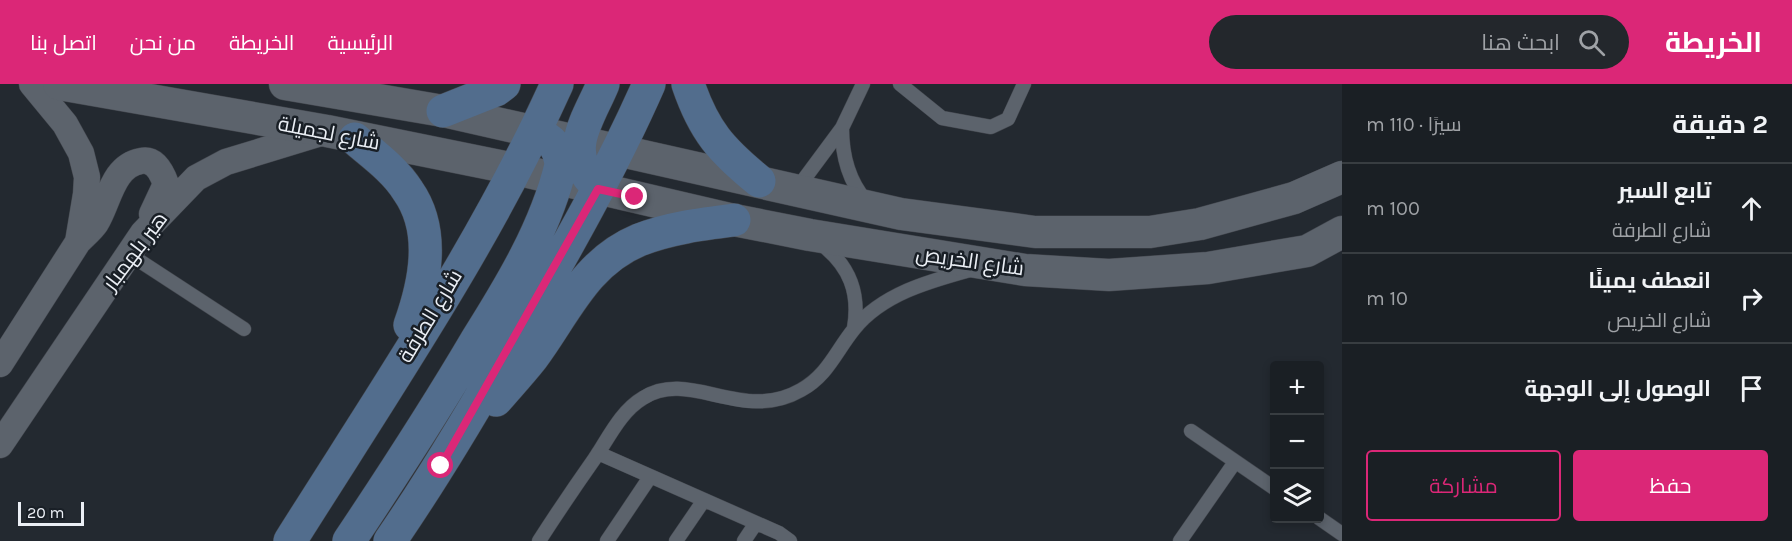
<!DOCTYPE html>
<html lang="ar">
<head>
<meta charset="utf-8">
<style>
  body { margin:0; font-family:Karla,Cairo,sans-serif; background:#23272c; color:#f1f3f6; direction:rtl }
  .controls { position:absolute; right:18px; bottom:18px; display:grid; overflow:hidden; border-radius:6px; box-shadow:0 3px 9px #0003 }
  .controls button { width:54px; height:54px; display:grid; place-items:center; padding:0; border:0; border-bottom:2px solid #383d41; background:#1a1f24; color:#f1f3f6; font:30px sans-serif }
  .scale { position:absolute; left:18px; bottom:15px; width:66px; box-sizing:border-box; padding-left:6px; border:3px solid #ebeff5; border-top:0; font-size:16px; line-height:21px; white-space:nowrap; color:#ebeff5; -webkit-text-stroke:4px #191f26; paint-order:stroke }
  .stop { position:absolute; width:18px; height:18px; margin:-14px; border:4px solid #db2777; border-radius:50%; background:#fff }
  .stop.end { background:#db2777; border-color:#fff; box-shadow:0 2px 6px #0008 }
  .list { margin:0; padding:0; list-style:none }
  h2 { display:flex; justify-content:space-between; align-items:center; height:78px; margin:0; padding:0 24px; font-size:26px }
  h2 small { font-size:20px; font-weight:400; color:#9fa2a6 }
  .list li { display:grid; grid-template-columns:39px 1fr auto; gap:18px; align-items:center; box-sizing:border-box; height:90px; padding:0 24px; border-top:2px solid #383d41 }
  .list b { display:block; font-size:22px; white-space:nowrap }
  .list p { margin:0; font-size:20px; white-space:nowrap; color:#9fa2a6 }
  .list em { font-size:20px; font-style:normal; color:#9fa2a6 }
  .actions { display:flex; gap:12px; padding:18px 24px }
  .actions a { flex:1; padding:14px 0; border:2px solid #db2777; border-radius:6px; text-align:center; font-size:21px; color:#db2777 }
  .actions .main { background:#db2777; color:#fff }
  .icon { flex:none; width:33px; height:33px; fill:none; stroke:currentColor; stroke-width:2; stroke-linecap:round; stroke-linejoin:round }
  .map { position:relative; flex:none; width:1342px; height:457px; overflow:hidden; direction:ltr }
  header { display:flex; align-items:center; gap:36px; box-sizing:border-box; height:84px; padding:0 30px; background:#db2777; color:#fff }
  header strong { font-size:28px }
  nav { display:flex; gap:33px; margin-inline-start:auto; font-size:21px }
  .search { width:420px; height:54px; background:#23272c; display:flex; align-items:center; gap:15px; box-sizing:border-box; padding:0 21px; border-radius:33px; color:#9fa2a6; font-size:22px }
  main { display:flex }
  aside { flex:1; background:#1a1f24 }
  .map>svg:first-child { display:block }
  .lines { fill:none; stroke-linecap:round; stroke-linejoin:round }
  .service-casing { stroke:#42464d; stroke-width:15 }
  .minor-casing { stroke:#42464d; stroke-width:27 }
  .tertiary-casing { stroke:#42464d; stroke-width:33 }
  .secondary-casing { stroke:#42464d; stroke-width:34 }
  .service { stroke:#5c636c; stroke-width:14 }
  .minor { stroke:#5c636c; stroke-width:26 }
  .tertiary { stroke:#5c636c; stroke-width:32 }
  .secondary { stroke:#526d8d; stroke-width:33 }
  .route { stroke:#db2777; stroke-width:8 }
  .labels { text-anchor:middle; dominant-baseline:central; stroke-width:5; stroke-linejoin:round; paint-order:stroke }
  .street-label { font-size:21px; fill:#ebeff5; stroke:#191f26 }
</style>
</head>
<body>
<header>
<strong>الخريطة</strong>
<div class="search"><svg class="icon" aria-label="search" viewBox="0 0 24 24"><circle cx="10" cy="10" r="6"/><path d="M15 15l6 6"/></svg>ابحث هنا</div>
<nav><a>الرئيسية</a><a>الخريطة</a><a>من نحن</a><a>اتصل بنا</a></nav>
</header>
<main>
<aside>
<h2>2 دقيقة<small>سيرًا · 110 m</small></h2>
<ul class="list">
<li><svg class="icon" aria-label="ahead" viewBox="0 0 24 24"><path d="M12 20V5M6 11l6-6 6 6"/></svg><div><b>تابع السير</b><p>شارع الطرفة</p></div><em>100 m</em></li>
<li><svg class="icon" aria-label="right" viewBox="0 0 24 24"><path d="M7 20v-9h11M14 6l5 5-5 5"/></svg><div><b>انعطف يمينًا</b><p>شارع الخريص</p></div><em>10 m</em></li>
<li><svg class="icon" aria-label="arrive" viewBox="0 0 24 24"><path d="M6 21V4h12l-3 4 3 4H6"/></svg><div><b>الوصول إلى الوجهة</b></div></li>
</ul>
<div class="actions"><a class="main">حفظ</a><a>مشاركة</a></div>
</aside>
<div class="map">
<svg width="1342" height="457" viewBox="0 0 1342 457">
  <rect width="100%" height="100%" fill="#232930"/>
  <g class="lines">
    <g class="service-casing">
      <path id="service" d="M900,0L942,34L991,43L1008,35L1024,0
        M842,44C842,71 848,96 866,117
        M796,106L842,44L863,0
        M821,160C850,182 860,209 854,244
        M129,170L244,245
        M1191,347L1274,404
        M598,369L779,449L790,457
        M1319,434L1342,450
        M539,457C557,429 576,401 595,374C609,353 621,327 643,314C690,284 742,340 801,306C828,291 836,267 854,245C882,210 930,197 970,186
        M607,457L650,393
        M676,457L704,416
        M744,457L756,439
        M1180,457L1235,378"/>
    </g>
    <g class="minor-casing">
      <path id="minor" d="M80,156C85,151 92,145 96,139C109,118 112,82 141,77C155,74 162,89 166,100L152,130
        M0,280L78,158L86,110L87,93L81,69L65,40L32,0
        M0,361L143,149L196,94L226,78L327,47"/>
    </g>
    <g class="tertiary-casing">
      <path id="tertiary" d="M59,0L327,47L515,85L734,136L810,151L1025,186L1109,191L1208,184L1307,167L1342,148
        M285,0L443,27L901,130L1035,148H1150L1200,140L1294,114L1342,93"/>
    </g>
    <g class="secondary-casing">
      <path id="secondary" d="M688,0C704,47 721,66 759,97
        M443,27L496,6L504,0
        M355,55C374,71 395,86 408,107C436,147 425,199 410,241
        M592,97C564,65 589,34 603,0
        M496,316C508,302 521,288 532,274C565,230 584,179 639,156C670,144 702,140 734,136
        M290,457C383,309 485,160 557,0
        M349,457C393,391 436,325 476,257C510,203 546,144 561,81C559,62 552,56 535,48
        M390,457C438,387 480,316 521,243C567,163 612,84 649,0"/>
    </g>
    <use href="#service" class="service"/>
    <use href="#minor" class="minor"/>
    <use href="#tertiary" class="tertiary"/>
    <use href="#secondary" class="secondary"/>
  </g>
  <g class="lines">
    <path class="route" d="M441,382L598,105L635,113"/>
  </g>
  <g class="labels">
    <g class="street-label">
      <text transform="translate(329 49) rotate(11)">شارع لجميلة</text>
      <text transform="translate(135 167) rotate(-53)">هير بلهمبار</text>
      <text transform="translate(970 177) rotate(8)">شارع الخريص</text>
      <text transform="translate(430 232) rotate(-59)">شارع الطرفة</text>
    </g>
  </g>
</svg>
<div class="controls">
<button>+</button>
<button>−</button>
<button><svg class="icon" aria-label="layers" viewBox="0 0 24 24"><path d="M12 4l9 5-9 5-9-5zM3 14l9 5 9-5"/></svg></button>
</div>
<div class="scale">20 m</div>
<div class="stop" style="left:441px;top:382px"></div>
<div class="stop end" style="left:635px;top:113px"></div>
</div>
</main>
</body>
</html>
